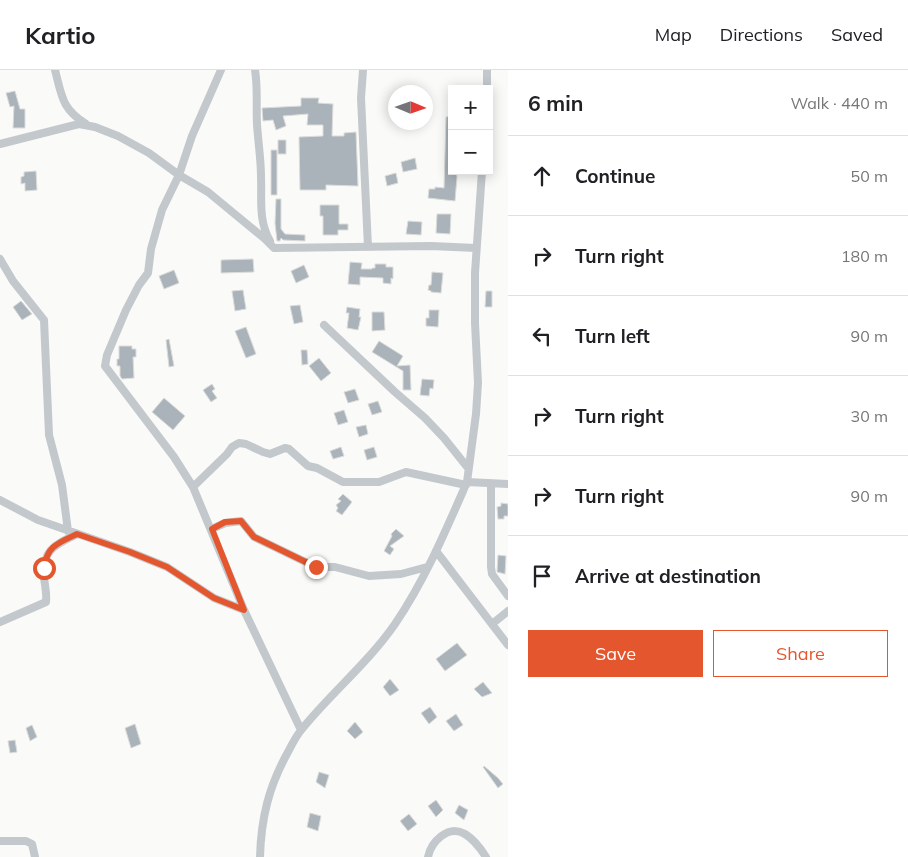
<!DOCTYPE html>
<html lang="en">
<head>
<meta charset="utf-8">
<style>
  body { margin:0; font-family:Mulish,sans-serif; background:#f2f2f2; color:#202124 }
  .controls { position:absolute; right:15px; top:15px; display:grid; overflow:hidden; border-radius:0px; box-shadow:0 2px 12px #0003 }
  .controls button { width:45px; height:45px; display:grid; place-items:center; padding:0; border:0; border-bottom:1px solid #e0e0e0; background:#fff; color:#202124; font:25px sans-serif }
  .compass { position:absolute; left:388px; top:15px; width:45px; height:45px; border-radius:50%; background:#fff; box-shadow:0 2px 12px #0003; rotate:92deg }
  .stop { position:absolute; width:15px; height:15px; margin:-11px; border:4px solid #e4572e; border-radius:50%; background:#fff }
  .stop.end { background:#e4572e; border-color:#fff; box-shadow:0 1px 5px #0008 }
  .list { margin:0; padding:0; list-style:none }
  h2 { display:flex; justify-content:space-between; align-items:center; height:65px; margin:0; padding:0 20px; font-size:21px }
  h2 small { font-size:16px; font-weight:400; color:#757577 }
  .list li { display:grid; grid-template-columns:32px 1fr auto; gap:15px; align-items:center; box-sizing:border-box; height:80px; padding:0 20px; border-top:1px solid #e0e0e0 }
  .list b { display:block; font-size:19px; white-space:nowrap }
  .list em { font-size:16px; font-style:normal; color:#757577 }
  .actions { display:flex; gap:10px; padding:15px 20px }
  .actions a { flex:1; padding:11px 0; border:1px solid #e4572e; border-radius:0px; text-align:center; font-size:18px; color:#e4572e }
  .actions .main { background:#e4572e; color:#fff }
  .icon { flex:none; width:28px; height:28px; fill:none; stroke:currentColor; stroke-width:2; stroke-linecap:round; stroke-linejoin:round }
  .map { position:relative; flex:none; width:508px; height:787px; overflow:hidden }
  header { display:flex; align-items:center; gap:30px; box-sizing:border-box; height:70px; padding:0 25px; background:#fff; border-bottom:1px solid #e0e0e0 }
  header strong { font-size:24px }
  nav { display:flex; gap:28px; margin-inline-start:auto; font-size:18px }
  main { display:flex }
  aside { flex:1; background:#fff }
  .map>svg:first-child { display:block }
  .building { fill:#aab3b9; stroke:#dcdcda }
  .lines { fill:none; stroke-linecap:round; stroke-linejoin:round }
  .minor { stroke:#c3c8cc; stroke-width:8 }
  .route { stroke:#e4572e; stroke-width:6 }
</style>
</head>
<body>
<header>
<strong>Kartio</strong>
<nav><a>Map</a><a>Directions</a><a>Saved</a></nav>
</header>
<main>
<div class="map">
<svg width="508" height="787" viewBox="0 0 508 787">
  <rect width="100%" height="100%" fill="#fafaf8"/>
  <path class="building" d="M15,21L20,39H25V58H13L14,36L10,37L6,23Z
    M301,28H319L318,33L333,34L332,66H344V63L356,62L358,116L326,115V120H300L299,67L323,66V55H307L308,44L283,46L286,56L276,60L273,50L263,51L262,38L301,36Z
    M452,46V101H456L457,107L455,131L428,128L429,119H435V117L444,118L446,47Z
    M278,70H286V84H278Z
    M271,80H277V125H271Z
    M415,88L417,99L403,102L401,92Z
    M36,101L37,120L25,121V113L21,114V107L24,106V102Z
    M396,103L398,113L387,116L385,106Z
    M276,129H281V159L285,164L305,165V171L283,170L281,168L280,171H277L275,153Z
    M320,135H339V154H348V160H338V165H323V146H320Z
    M437,144H451L450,164L436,163Z
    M408,151L422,152L421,165L406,164Z
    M253,189L254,202L221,203V190Z
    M350,192L362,193L361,199H372V198H375V194H386V197H393V209L391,208V214L383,213V208L360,207V215L348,214Z
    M304,195L309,207L296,213L291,201Z
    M174,200L179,213L164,219L159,206Z
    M432,202L443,203L441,223L431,222V221L428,220L429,215H431Z
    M243,220L246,239L235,241L232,221Z
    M486,221H492V237H485Z
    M21,231L32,244L22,250L13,237Z
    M300,235L303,252L294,254L290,236Z
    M347,237L360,239L359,247H361L358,260L347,258L349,243H346Z
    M429,240H439L438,257L426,256V248H429Z
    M372,242H384L385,260L372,261Z
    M246,257L256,284L246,288L235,261Z
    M169,269L174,296L169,297L166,270Z
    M379,271L403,286L397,296L410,295L411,320H403V301L372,282Z
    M119,276H132V279H136V287H133L134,308L122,309L120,306V296H117V289H119Z
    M301,280H307L308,294L302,295Z
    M319,288L331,303L321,311L309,296Z
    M422,309L434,310L433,319L430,318L429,326L420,325Z
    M212,314L215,319L212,321L217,328L211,332L203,320Z
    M355,319L359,330L348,333L344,322Z
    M164,328L185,346L173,360L152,342Z
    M378,331L382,342L372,345L368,334Z
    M344,340L348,352L338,355L334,343Z
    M366,355L368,364L359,367L356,357Z
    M341,377L344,386L333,389L330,381Z
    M374,377L377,387L367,390L364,380Z
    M343,424L352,432L342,445L336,441L338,438L336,435L341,431L338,429Z
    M501,433L508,434V446H504V449H498L497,437L501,436Z
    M396,459L404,466L390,476L394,479L390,485L384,481L392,466L391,464Z
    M498,485L506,486L505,504L497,502Z
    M457,573L467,585L445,601L436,589Z
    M390,609L399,620L390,626L383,617Z
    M483,612L492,623L482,627L474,619Z
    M430,637L437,647L429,654L421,643Z
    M456,644L463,655L454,661L446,651Z
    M355,652L363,662L355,669L347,661Z
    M135,654L141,674L131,678L125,658Z
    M32,655L37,667L30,671L26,658Z
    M15,670L17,682L10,683L8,671Z
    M484,696L498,708L503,714L498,718L483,697Z
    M319,702L329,705L325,718L316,712Z
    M436,730L443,740L436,747L428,736Z
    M459,735L468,740L464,750L455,743Z
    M310,743L321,746L318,761L307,757Z
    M409,744L417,754L408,761L400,751Z"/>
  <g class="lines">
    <path class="minor" d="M55,0C62,27 62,39 86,54
      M221,0L192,66L179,105L162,140L151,179L148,203L139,215L126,240L107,285L105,296L174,387L193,417L244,540L301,660
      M255,0C258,18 256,35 257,54C258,71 261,89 261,107C262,129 258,150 270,171
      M363,0L361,28L368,177
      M487,19V0
      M0,74L79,54L95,57L118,66L149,83L179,105L208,122L265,169L274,178L431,176L476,178
      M0,189L13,211L44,250L49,365L62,415L68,461
      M324,255L395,322L425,348L444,368L468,398
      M467,412L476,344L478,313L475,253V203L482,101
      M491,414V497L492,504L508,526
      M193,417L227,384L232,377L239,373L246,374L263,382L270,384L285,378L289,379L308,396L317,398L343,412H379L406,402L466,415
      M0,430L38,450L130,482L167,497L214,528L244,540
      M212,459L225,453L241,451L254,467L316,497H335L369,506L401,504L427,497
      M436,481L508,575
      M0,552L46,532C47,524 45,516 44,508C42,480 54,475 77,464
      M492,554L508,541
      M0,771H26L32,774L35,787
      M260,787C261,748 269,716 288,682C292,674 296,666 302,659C331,623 368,593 395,554C425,510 446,460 467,412L508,414
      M428,787C431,772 448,754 465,764C473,769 481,779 486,787"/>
  </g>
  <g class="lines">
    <path class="route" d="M44,498C47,476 58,473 77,464L130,482L167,497L214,528L244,540L212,459L225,452L241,451L254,467L316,497"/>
  </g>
</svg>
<div class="controls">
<button>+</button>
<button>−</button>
</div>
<svg class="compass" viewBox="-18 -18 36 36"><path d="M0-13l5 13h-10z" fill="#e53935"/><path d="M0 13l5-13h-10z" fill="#757577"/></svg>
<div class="stop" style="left:44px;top:498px"></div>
<div class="stop end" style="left:316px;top:497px"></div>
</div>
<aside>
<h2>6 min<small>Walk · 440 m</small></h2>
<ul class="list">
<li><svg class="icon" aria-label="ahead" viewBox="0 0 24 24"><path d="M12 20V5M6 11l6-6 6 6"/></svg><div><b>Continue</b></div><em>50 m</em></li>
<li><svg class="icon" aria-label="right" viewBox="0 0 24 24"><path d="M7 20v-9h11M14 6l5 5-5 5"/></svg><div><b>Turn right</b></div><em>180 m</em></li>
<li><svg class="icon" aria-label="left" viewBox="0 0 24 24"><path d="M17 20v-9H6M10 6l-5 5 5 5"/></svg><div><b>Turn left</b></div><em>90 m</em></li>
<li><svg class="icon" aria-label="right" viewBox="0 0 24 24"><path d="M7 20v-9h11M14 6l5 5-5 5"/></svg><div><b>Turn right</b></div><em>30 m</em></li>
<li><svg class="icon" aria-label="right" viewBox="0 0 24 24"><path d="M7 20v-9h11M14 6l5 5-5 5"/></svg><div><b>Turn right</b></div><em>90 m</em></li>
<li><svg class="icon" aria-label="arrive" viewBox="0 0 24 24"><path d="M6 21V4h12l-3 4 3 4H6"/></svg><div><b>Arrive at destination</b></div></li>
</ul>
<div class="actions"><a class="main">Save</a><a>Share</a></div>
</aside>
</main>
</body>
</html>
